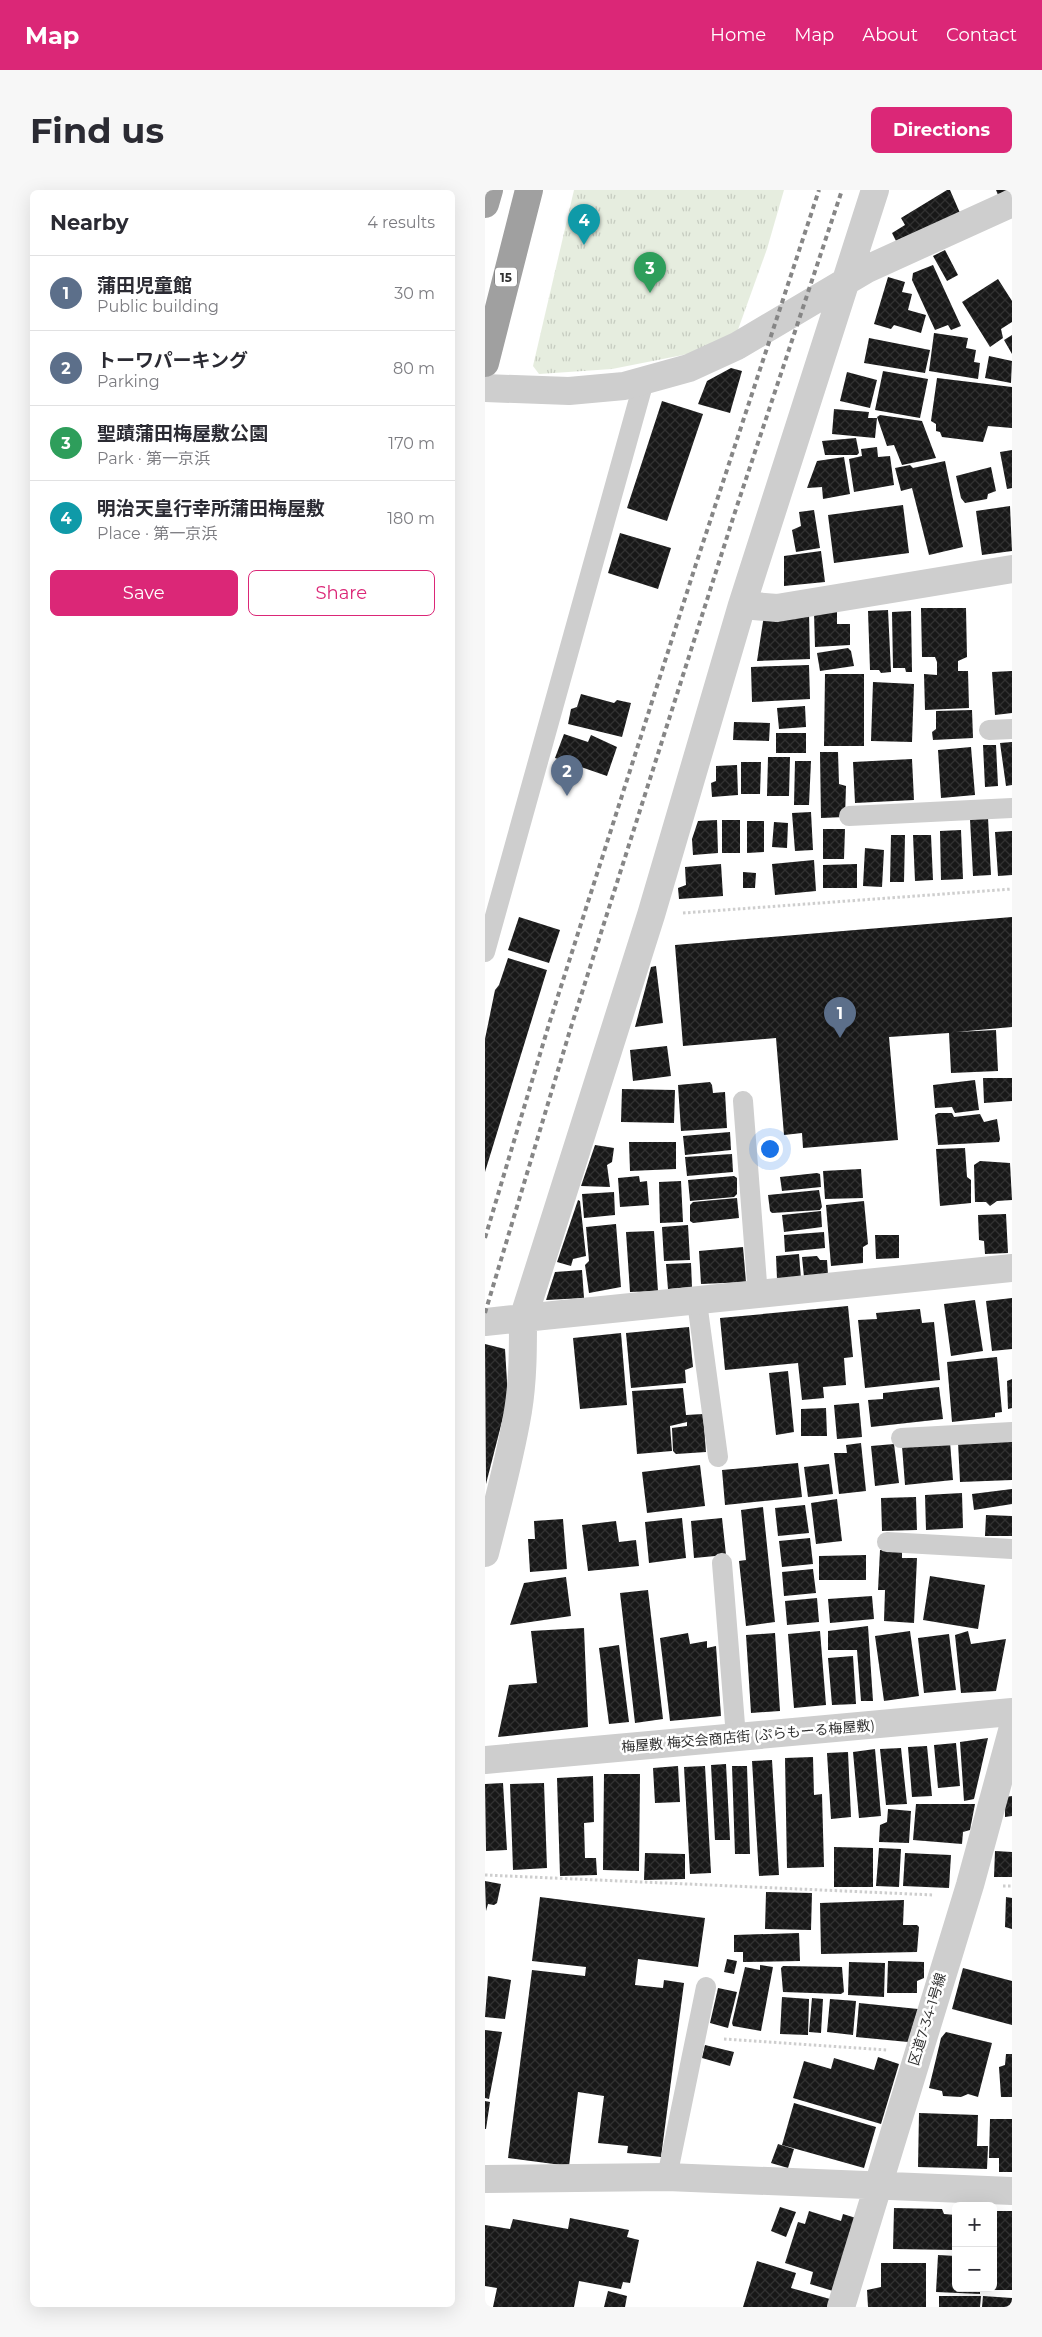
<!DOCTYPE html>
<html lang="en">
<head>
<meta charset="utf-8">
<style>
  body { margin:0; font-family:Montserrat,"Noto Sans JP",sans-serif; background:#f7f7f7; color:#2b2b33 }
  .controls { position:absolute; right:15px; bottom:15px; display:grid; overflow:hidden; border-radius:8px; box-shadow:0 5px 20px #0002 }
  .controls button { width:45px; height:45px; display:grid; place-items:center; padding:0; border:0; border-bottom:1px solid #e1e1e2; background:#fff; color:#2b2b33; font:25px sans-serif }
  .you { position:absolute; left:284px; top:958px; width:18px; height:18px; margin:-12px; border:4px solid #fff; border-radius:50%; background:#1a73e8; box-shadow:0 0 0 8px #1a73e833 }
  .badge { display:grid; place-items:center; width:32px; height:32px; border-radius:50%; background:#db2777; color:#fff; font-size:16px; font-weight:700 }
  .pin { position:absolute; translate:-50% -41px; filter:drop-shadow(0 1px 2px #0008) }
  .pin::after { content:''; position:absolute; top:26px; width:18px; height:15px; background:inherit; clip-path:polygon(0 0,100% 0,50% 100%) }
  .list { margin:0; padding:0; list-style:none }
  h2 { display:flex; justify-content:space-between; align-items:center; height:65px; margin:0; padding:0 20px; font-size:21px }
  h2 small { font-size:16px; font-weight:400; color:#7c7c81 }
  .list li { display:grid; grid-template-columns:32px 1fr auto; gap:15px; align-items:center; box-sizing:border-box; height:75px; padding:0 20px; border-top:1px solid #e1e1e2 }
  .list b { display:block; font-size:19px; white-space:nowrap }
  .list p { margin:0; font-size:16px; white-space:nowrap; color:#7c7c81 }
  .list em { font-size:16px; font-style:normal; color:#7c7c81 }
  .actions { display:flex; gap:10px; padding:15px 20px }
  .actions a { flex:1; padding:11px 0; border:1px solid #db2777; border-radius:8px; text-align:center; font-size:18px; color:#db2777 }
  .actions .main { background:#db2777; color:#fff }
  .map { position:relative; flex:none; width:527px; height:2117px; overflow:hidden; border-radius:8px }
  header { display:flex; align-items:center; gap:30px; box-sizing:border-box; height:70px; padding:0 25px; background:#db2777; color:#fff }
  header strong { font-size:24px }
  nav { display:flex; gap:28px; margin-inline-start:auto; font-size:18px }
  .intro { display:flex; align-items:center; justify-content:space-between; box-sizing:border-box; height:120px; padding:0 30px }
  h1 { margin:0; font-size:35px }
  .button { padding:12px 22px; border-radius:8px; background:#db2777; color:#fff; font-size:18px; font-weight:700 }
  main { display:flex; gap:30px; padding:0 30px }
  aside { flex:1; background:#fff; border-radius:8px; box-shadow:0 5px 20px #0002 }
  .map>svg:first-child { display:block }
  .grass { fill:url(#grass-tufts) }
  .building { fill:url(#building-cross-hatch) }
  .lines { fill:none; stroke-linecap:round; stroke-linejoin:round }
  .path { stroke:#cecece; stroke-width:3; stroke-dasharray:2.5 2.5; stroke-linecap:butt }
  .service { stroke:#cecece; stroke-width:20 }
  .minor { stroke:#cecece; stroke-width:28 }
  .trunk { stroke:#a0a0a0; stroke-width:28 }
  .rail { stroke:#868686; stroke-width:4; stroke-dasharray:5 4; stroke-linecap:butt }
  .labels { text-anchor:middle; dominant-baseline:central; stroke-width:5; stroke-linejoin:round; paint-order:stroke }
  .shield { fill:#fff; stroke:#6f6f6f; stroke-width:1 }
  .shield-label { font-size:12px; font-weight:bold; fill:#313131 }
  .street-label { font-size:14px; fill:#313131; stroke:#fff }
</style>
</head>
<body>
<header>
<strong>Map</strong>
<nav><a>Home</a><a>Map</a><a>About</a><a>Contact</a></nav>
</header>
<div class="intro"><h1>Find us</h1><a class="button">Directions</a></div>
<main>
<aside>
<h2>Nearby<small>4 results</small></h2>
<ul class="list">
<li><span class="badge" style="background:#5c6f8a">1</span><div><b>蒲田児童館</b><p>Public building</p></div><em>30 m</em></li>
<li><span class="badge" style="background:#5c6f8a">2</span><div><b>トーワパーキング</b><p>Parking</p></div><em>80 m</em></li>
<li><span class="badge" style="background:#2e9e5b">3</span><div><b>聖蹟蒲田梅屋敷公園</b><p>Park · 第一京浜</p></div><em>170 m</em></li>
<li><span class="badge" style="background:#0f9aa8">4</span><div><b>明治天皇行幸所蒲田梅屋敷</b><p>Place · 第一京浜</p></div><em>180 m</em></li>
</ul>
<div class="actions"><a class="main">Save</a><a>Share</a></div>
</aside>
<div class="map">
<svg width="527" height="2117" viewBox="0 0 527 2117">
  <defs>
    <pattern id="grass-tufts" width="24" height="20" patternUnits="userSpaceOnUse" patternTransform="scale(1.25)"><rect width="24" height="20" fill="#e6eddf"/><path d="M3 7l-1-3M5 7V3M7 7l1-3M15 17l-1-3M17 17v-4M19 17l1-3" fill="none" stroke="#c6ccc0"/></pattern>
    <pattern id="building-cross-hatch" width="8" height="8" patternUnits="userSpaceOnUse" patternTransform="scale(1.25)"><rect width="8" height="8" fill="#181818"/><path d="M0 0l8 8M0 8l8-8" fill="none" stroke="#313131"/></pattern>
  </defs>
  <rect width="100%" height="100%" fill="#fff"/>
  <path class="grass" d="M89,0H299L282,59L250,148L203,164L127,179L54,184L48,176Z"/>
  <path class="building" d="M462,0H465L475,23L411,51L407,43L420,35L416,28Z
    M511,0H522L513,5Z
    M460,60L473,85L462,91L448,66Z
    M448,75L476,136L466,140L463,135L450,140L427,90L428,83Z
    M403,87L420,92L417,102L427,104L423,120L441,125L436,143L409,135L406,139L389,134Z
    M513,89L527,111V132L516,139L518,148L505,157L477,112Z
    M449,143L483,148L481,158L491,160L489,172L495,173L493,189L444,181Z
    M527,145V164L519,150Z
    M384,148L445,160L440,183L379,173Z
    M504,166L527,171L526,193L500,188Z
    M246,178L257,181L245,223L213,214L222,191Z
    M398,181L443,189L435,228L390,220Z
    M362,182L392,190L385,218L355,211Z
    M452,188L527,197V238L503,236L498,252L457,247L455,242L451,241V234L446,231Z
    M177,211L218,224L182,331L142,318Z
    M349,219L384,222L383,228H392L390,248L347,244Z
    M395,225L437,231L451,268L417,275L409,255L402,256L392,227Z
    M371,248L374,263L372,265H340L337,251Z
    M392,257L393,267L405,266L409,295L369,302L364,269L377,266L376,259Z
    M527,260V298L522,299L515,262Z
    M359,267L365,304L338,309L337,297L322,298L332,271Z
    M460,271L478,357L444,365L427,298L416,301L410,278L425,275L428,278Z
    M506,277L511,301L503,304L502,309L480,313L476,308L471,286Z
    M418,315L424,363L349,373L343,325Z
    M525,316L527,361L497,365L491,321Z
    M329,320L335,358L311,362L307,340L316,336L314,322Z
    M135,343L186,358L173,399L123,383Z
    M336,361L340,392L299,396V366Z
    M436,418H481L482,467L473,471V481H483L484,518L440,520L439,484L452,485V472L450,467H437Z
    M403,420L406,482L396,483L394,480H385L383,421Z
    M352,421V434H365V455L330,457L329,422Z
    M426,421L427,482H421L420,478H408L407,422Z
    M324,423L325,469L272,471L279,425Z
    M363,458L366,461L369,476L335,481L332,463Z
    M324,475L325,509L267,512L266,477Z
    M527,481V523L510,525L507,482Z
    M340,484H379V556H339Z
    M388,492L429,494L427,552L386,551Z
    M96,504L129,513L132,510L146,513L137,547L83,534L86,519L92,517Z
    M320,516L321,537L294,539L292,518Z
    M487,520L488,548L448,550L447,542L451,539V521Z
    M249,532L285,533L284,551L248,550Z
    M291,543H321V563H291Z
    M79,544L103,552L106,545L132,557L122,586L70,568Z
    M527,552V595L521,596L515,553Z
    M498,555H511L513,596L500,597Z
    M486,557L490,605L456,608L453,560Z
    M335,562H353L354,594L361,596L360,627L336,628Z
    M283,567H305L304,606H282Z
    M427,569L429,610L370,613L368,572Z
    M310,571H326L324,615H309Z
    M256,572H276L275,604H256Z
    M252,575L253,605L227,607L226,593L231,591V576Z
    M326,622L328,660L310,661L307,623Z
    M503,628L506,685L488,686L485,629Z
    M232,630L233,663L208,665L207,649L213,631Z
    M237,630H255V663H237Z
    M262,631H279V662L262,663Z
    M289,632L303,633L302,658L287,657Z
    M338,639H360L359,669H338Z
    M476,640L478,689L456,690L455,641Z
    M527,641V685L513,686L510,642Z
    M406,645H420L419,692H405Z
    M428,645H446L448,690L430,691Z
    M380,658L399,660L397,697L378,696Z
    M329,670L331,701L290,705L287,674Z
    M236,674L238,706L194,709L193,698L201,695L200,677Z
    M372,674V698H338V675Z
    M258,682L271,683L270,698H258Z
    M34,727L75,740L64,773L23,760Z
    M527,727V837L471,842L511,840L513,881L466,883L464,843L404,847L413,950L318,958L317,943L299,945L291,848L198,856L190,755Z
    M23,768L62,780L0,982V849L10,800L14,795Z
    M171,776L178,833L150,837L166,777Z
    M182,856L186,886L148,891L145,860Z
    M498,888H527V911L499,913Z
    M490,890L494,920L470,923L467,917L450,918L448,895Z
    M225,892L227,895L228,903L240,902L242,938L196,941L193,895Z
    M137,899L190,900L189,933L136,932Z
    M453,923H467L469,927L495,924L499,932L512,929L515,949L514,952L453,955L450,925Z
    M245,942L246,960L200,965L198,946Z
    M144,952H191V979L145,981Z
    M110,955L129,958L127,972L122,975L125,997L96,996Z
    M480,958L482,987L486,990V1013L455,1016L451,959Z
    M247,964L248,982L202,986L200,967Z
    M495,971L525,973L527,1010L512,1011L505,1016L501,1012H490L489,975Z
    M376,979L378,1008L340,1009L338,981Z
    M332,983L335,984L336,997L297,1001L295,987Z
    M154,986L155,992L162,991L164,1015L135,1017L133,988Z
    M249,986L252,988V1004L249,1007L205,1011L203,990Z
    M196,991L198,1032L175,1033L174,992Z
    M334,1000L337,1017L335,1020L287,1023L285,1021L283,1005Z
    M129,1002L130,1025L99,1028L97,1004Z
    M252,1008L254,1028L208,1033L205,1031V1015L208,1012Z
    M93,1010L95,1011L101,1066L88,1069L86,1076L72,1072Z
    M379,1011L383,1054L378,1057V1073L346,1076L341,1015Z
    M336,1021L337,1037L299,1042L297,1025Z
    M521,1024L523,1063L500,1064L499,1051L494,1050L493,1025Z
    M131,1034L136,1097L104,1103L100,1075L104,1071L101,1037Z
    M203,1035L205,1070L179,1071L177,1037Z
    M169,1041L173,1101L145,1102L141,1042Z
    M339,1042L340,1058L300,1062L299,1045Z
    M390,1045H414V1068L391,1069Z
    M258,1057L261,1092L216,1094L214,1061Z
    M314,1064L316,1088L292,1089L291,1066Z
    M332,1066L335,1070H342L343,1085L319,1087L317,1067Z
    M206,1073L207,1097L183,1099L181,1074Z
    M97,1080L99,1108L61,1110L70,1082Z
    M527,1108V1159L507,1161L501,1111Z
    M490,1110L498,1161L466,1166L459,1114Z
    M363,1116L368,1167L359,1168L361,1195L338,1197L339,1208L317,1210L313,1173L240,1180L235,1128Z
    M435,1119L437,1133L449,1132L455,1190L380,1198L373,1130L392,1129L391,1123Z
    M204,1137L208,1177L200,1180L201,1193L146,1198L141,1143Z
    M136,1143L142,1215L95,1219L88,1148Z
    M0,1154L20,1159L23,1208L1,1294Z
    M512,1167L517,1222L510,1223V1227L467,1232L462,1172Z
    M303,1181L309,1242L291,1245L284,1183Z
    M527,1189V1218L523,1219L522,1191Z
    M454,1197L458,1229L386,1237L383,1210L398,1209V1203Z
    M198,1198L201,1225L218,1224L221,1262L191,1264L188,1261L187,1238L202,1236V1232L185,1236L187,1261L152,1264L147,1201Z
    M374,1213L377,1247L352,1249L349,1215Z
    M341,1218L342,1246H316V1219Z
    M527,1249V1290L475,1292L473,1252Z
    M465,1252L468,1290L420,1295L417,1256Z
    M376,1253L381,1301L354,1304L349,1263H362L361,1255Z
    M409,1254L414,1293L390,1296L386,1256Z
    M313,1273L317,1307L240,1315L237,1280Z
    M344,1274L348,1304L323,1307L319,1277Z
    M215,1275L220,1316L162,1323L157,1282Z
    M527,1299V1314L489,1320L487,1304Z
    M477,1303L478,1338L441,1340L440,1305Z
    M431,1307L432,1340L397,1341L396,1308Z
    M352,1309L357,1351L331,1354L326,1313Z
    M320,1315L324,1343L293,1346L290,1318Z
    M278,1317L290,1432L261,1436L254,1371L261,1370L256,1320Z
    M501,1325L527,1326V1346H500Z
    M197,1328L201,1368L164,1373L160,1332Z
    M237,1328L241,1365L209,1368L206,1331Z
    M78,1329L82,1379L45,1382L43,1349H50L49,1331Z
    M131,1331L134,1352L151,1350L154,1376L103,1381L97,1335Z
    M325,1348L328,1374L297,1377L294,1351Z
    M395,1360L417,1361V1368H432L429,1433L399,1431L400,1400H393Z
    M381,1365V1390H334V1366Z
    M328,1379L331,1403L299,1406L297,1382Z
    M445,1386L500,1395L493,1439L438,1430Z
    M81,1387L86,1426L25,1435L39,1393Z
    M163,1400L178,1529L150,1533L135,1403Z
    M387,1406L389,1429L345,1433L343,1409Z
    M332,1408L334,1432L302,1435L300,1411Z
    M383,1436L388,1511H376L372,1460H343V1441Z
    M99,1438L103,1537L13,1547L24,1495L52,1493L46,1441Z
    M335,1441L341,1515L309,1518L303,1444Z
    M425,1441L434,1506L399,1511L390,1446Z
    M483,1441L486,1454L521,1449L511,1501L476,1503L470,1445Z
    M203,1443L205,1454L222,1451V1458L231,1456L236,1526L185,1531L175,1448Z
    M290,1443L295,1521L266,1523L261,1445Z
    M464,1444L471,1500L439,1503L433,1448Z
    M134,1455L144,1532L124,1534L114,1458Z
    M368,1466L371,1514L347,1515L343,1468Z
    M503,1548L489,1609L479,1611L475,1552Z
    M471,1553L475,1596L453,1598L449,1555Z
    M442,1556L447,1606L427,1607L423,1557Z
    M416,1558L422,1614L401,1615L395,1559Z
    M390,1559L396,1626L374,1628L368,1562Z
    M363,1562L366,1627L346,1629L342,1563Z
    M328,1567L329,1605L337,1604L339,1677L302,1678L300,1568Z
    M287,1570L294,1685L274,1686L267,1571Z
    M241,1574L245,1650H230L226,1575Z
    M193,1576L195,1612L170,1613L168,1578Z
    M220,1576L226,1683L205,1684L199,1577Z
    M247,1576H262L265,1664H250Z
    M119,1584H155L154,1681L118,1680Z
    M108,1586L109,1632L99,1633L100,1668H111L112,1685L75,1686L72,1588Z
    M18,1593L22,1660L1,1661L0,1594Z
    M59,1593L62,1678L28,1680L25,1594Z
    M527,1606V1626L520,1627V1607Z
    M431,1614H490L485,1640L478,1642L477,1654L428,1650Z
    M403,1619L426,1621L424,1653L394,1652L395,1635L402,1632Z
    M349,1657L388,1658V1697H349Z
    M394,1658L416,1659L414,1697L391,1696Z
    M510,1661L527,1662V1687H509Z
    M160,1663L200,1664V1689L159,1690Z
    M420,1663L466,1665L464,1698L418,1696Z
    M0,1691L16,1694L12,1713L9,1715L3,1714L1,1721Z
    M281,1702L327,1703L326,1740L280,1739Z
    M55,1707L220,1728L213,1777L153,1769L150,1795L178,1798L179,1790L199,1793L176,1967L142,1963L143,1956L113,1953L119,1906L93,1902L84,1976L23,1968L47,1780L100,1786L101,1777L47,1771Z
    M521,1707L527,1708V1739L520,1737Z
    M419,1710L418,1735H432L434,1737L432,1762L336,1764L335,1713Z
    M314,1743L315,1771L258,1772V1762H249V1745Z
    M242,1769L252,1771L249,1784L239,1782Z
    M403,1771L439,1772V1788L432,1791V1803H402Z
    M364,1772L400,1773L399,1807L363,1805Z
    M275,1775L288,1777L276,1841L248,1836L247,1833L260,1777L275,1780Z
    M298,1776L357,1777L359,1802L356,1804L298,1802L296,1778Z
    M478,1778L527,1791V1835L467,1819Z
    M3,1786L26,1790L20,1829L0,1827Z
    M233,1798L252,1802L243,1838L225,1833Z
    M297,1807L324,1809L323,1845L295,1844Z
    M327,1808L338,1809L336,1843L324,1842Z
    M345,1809L371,1811L368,1845L342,1842Z
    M374,1813L433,1819L423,1852L371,1847Z
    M0,1840L17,1842L4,1909L0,1908Z
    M461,1842L507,1853L493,1907L483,1904L476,1907L458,1906L457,1901L444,1898L456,1848Z
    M220,1855L249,1862L245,1876L217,1868Z
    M521,1864H527V1907H516L514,1877L520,1875Z
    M393,1867L414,1874L396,1934L308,1908L319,1871L346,1879L349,1868L389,1880Z
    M0,1911L5,1912L1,1939H0Z
    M309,1913L391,1937L379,1978L297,1955Z
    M434,1923L493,1925L492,1956H503L502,1979L433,1977Z
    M505,1929H527V1982H514V1968H504Z
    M293,1954L309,1959L303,1978L286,1973Z
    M295,2017L311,2022L301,2047L286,2041Z
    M409,2018L457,2019L459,2024L471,2025V2060L408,2059Z
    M324,2021L356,2031L358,2024L371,2028L348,2101L325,2094L328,2082L300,2073L313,2032L320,2034Z
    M508,2021H527V2100H508Z
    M85,2028L144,2040L142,2047L154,2050L145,2093L138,2092L136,2099L94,2091L89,2117H8L12,2098L0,2096V2035L25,2039L28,2029L83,2039Z
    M453,2065L471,2066V2098H495V2104L451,2102Z
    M272,2071L311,2083L306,2098L345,2109L343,2117H258Z
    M396,2073H441V2117H383L382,2100L396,2097Z
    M123,2101L142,2106L140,2117H119Z
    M454,2106H496L495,2117H454Z
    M498,2106L527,2108V2117H497Z"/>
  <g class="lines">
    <path class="path" d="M198,723L527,699
      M0,1685L449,1705
      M518,1696H527
      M239,1849L402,1860"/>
    <path class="service" d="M504,540L527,539
      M364,626L527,618
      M0,762L159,191
      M258,911L273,1106
      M212,1112L233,1267
      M416,1248L527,1242
      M402,1352L527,1359
      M237,1373L251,1547
      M182,1987L221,1797"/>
    <path class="minor" d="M0,198L84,201L139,196L204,178L252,156L382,79L527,13
      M257,415L292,418L527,379
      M0,1132L527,1078
      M0,1363C12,1316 25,1269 33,1221C38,1190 38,1160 38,1129L166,725L257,415L390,0
      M0,1570L527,1522
      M0,1989L182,1987L527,2001
      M356,2117L485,1695L527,1541"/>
    <path class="trunk" d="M0,14L4,0
      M0,173L44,0"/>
    <path class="rail" d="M0,1048L64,834L211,374L334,0
      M0,1123L86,837L249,325L357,0"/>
  </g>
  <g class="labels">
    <rect class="shield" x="10" y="77.5" width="22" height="19" rx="4"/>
    <g class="shield-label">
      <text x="21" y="87">15</text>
    </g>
    <g class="street-label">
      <text transform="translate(263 1546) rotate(-5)">梅屋敷 梅交会商店街 (ぷらもーる梅屋敷)</text>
      <text transform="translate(442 1829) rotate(-73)">区道7-34-1号線</text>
    </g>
  </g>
</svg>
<div class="controls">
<button>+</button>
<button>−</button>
</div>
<div class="you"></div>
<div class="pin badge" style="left:355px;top:848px;background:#5c6f8a">1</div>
<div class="pin badge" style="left:82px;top:606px;background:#5c6f8a">2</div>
<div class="pin badge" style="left:165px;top:103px;background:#2e9e5b">3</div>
<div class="pin badge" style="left:99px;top:55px;background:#0f9aa8">4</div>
</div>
</main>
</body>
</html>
